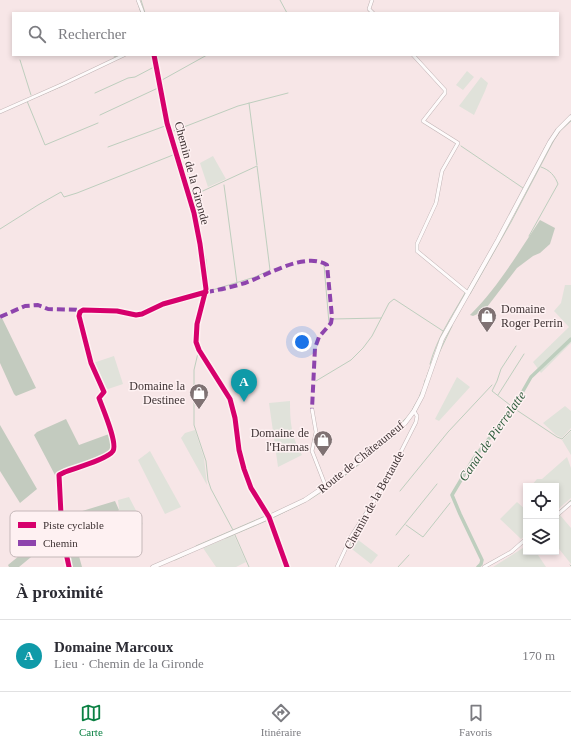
<!DOCTYPE html>
<html lang="fr">
<head>
<meta charset="utf-8">
<style>
  body { margin:0; font-family:"Times New Roman",serif; background:#f7f7f7; color:#2b2b33 }
  .controls { position:absolute; right:12px; bottom:12px; display:grid; overflow:hidden; border-radius:0px; box-shadow:0 2px 6px #0003 }
  .controls button { width:36px; height:36px; display:grid; place-items:center; padding:0; border:0; border-bottom:1px solid #e1e1e2; background:#fff; color:#2b2b33; font:20px sans-serif }
  .you { position:absolute; left:302px; top:342px; width:14px; height:14px; margin:-10px; border:3px solid #fff; border-radius:50%; background:#1a73e8; box-shadow:0 0 0 6px #1a73e833 }
  .badge { display:grid; place-items:center; width:26px; height:26px; border-radius:50%; background:#0b8043; color:#fff; font-size:13px; font-weight:700 }
  .pin { position:absolute; translate:-50% -33px; filter:drop-shadow(0 1px 2px #0008) }
  .pin::after { content:''; position:absolute; top:21px; width:14px; height:12px; background:inherit; clip-path:polygon(0 0,100% 0,50% 100%) }
  .list { margin:0; padding:0; list-style:none }
  h2 { display:flex; justify-content:space-between; align-items:center; height:52px; margin:0; padding:0 16px; font-size:17px }
  h2 small { font-size:13px; font-weight:400; color:#7c7c81 }
  .list li { display:grid; grid-template-columns:26px 1fr auto; gap:12px; align-items:center; box-sizing:border-box; height:72px; padding:0 16px; border-top:1px solid #e1e1e2 }
  .list b { display:block; font-size:15px; white-space:nowrap }
  .list p { margin:0; font-size:13px; white-space:nowrap; color:#7c7c81 }
  .list em { font-size:13px; font-style:normal; color:#7c7c81 }
  .icon { flex:none; width:22px; height:22px; fill:none; stroke:currentColor; stroke-width:2; stroke-linecap:round; stroke-linejoin:round }
  .map { position:relative; flex:none; width:571px; height:567px; overflow:hidden }
  .search { position:absolute; background:#fff; box-shadow:0 2px 6px #0003; left:12px; right:12px; top:12px; height:44px; display:flex; align-items:center; gap:10px; box-sizing:border-box; padding:0 14px; border-radius:0px; color:#7c7c81; font-size:15px }
  .sheet { height:124px; background:#fff }
  nav { display:flex; justify-content:space-around; align-items:center; box-sizing:border-box; height:56px; border-top:1px solid #e1e1e2; background:#fff; font-size:11px; color:#7c7c81 }
  nav a { display:grid; justify-items:center; gap:2px }
  nav .on { color:#0b8043 }
  .map>svg:first-child { display:block }
  .green { fill:#e0e2da }
  .forest { fill:#c3cbbf }
  .lines { fill:none; stroke-linecap:round; stroke-linejoin:round }
  .stream { stroke:#becebe; stroke-width:1 }
  .canal { stroke:#becebe; stroke-width:3.5 }
  .street-casing { stroke:#c1b4b5; stroke-width:4 }
  .secondary-casing { stroke:#c1b4b5; stroke-width:5 }
  .street { stroke:#fefbfb; stroke-width:3 }
  .secondary { stroke:#fefbfb; stroke-width:4 }
  .quiet { stroke:#8e44ad; stroke-width:4; stroke-dasharray:8 4; stroke-linecap:butt }
  .cycleway-casing { stroke:#fef1f2; stroke-width:8 }
  .cycleway { stroke:#d6006c; stroke-width:5 }
  .labels { text-anchor:middle; dominant-baseline:central; stroke-width:3; stroke-linejoin:round; paint-order:stroke }
  .street-label { font-size:12px; fill:#3f3334; stroke:#fef1f2 }
  .poi-label { font-size:12px; fill:#3f3334; stroke:#fef1f2; text-anchor:end }
  .water-label { font-size:13px; font-style:italic; fill:#305e3d; stroke:#fef1f2 }
  .key { fill:#fef1f2; stroke:#c5b8b9; stroke-width:1 }
  .key-label { font-size:11px; fill:#3f3334 }
</style>
</head>
<body>
<div class="map">
<svg width="571" height="567" viewBox="0 0 571 567">
  <rect width="100%" height="100%" fill="#f7e6e7"/>
  <path class="green" d="M467,71L474,77L463,90L456,85Z
    M481,77L488,83L485,91L474,115L459,106Z
    M213,156L226,179L208,187L200,163Z
    M565,285H571V343L541,373L533,362L569,327L554,311L561,303Z
    M114,356L123,384L108,389L104,387L93,363Z
    M457,377L470,387L439,421L435,419Z
    M290,401C290,421 291,437 302,455L278,467L269,403Z
    M565,406L571,411V428L562,438L556,435L543,423Z
    M195,430L204,458L207,485L181,438L185,433Z
    M571,431V455L562,440Z
    M150,451L181,507L165,514L138,460Z
    M567,457L571,468V498L556,511V486H531L537,479H542Z
    M129,497L143,524L137,527L136,524L121,527L118,500Z
    M517,502L526,510V535L521,539L500,519Z
    M560,515L571,528V564L556,545V518Z
    M234,535L246,562L236,567H216L203,548Z
    M353,536L378,555L371,564L348,546Z
    M526,546V552H536L546,567H493Z"/>
  <path class="forest" d="M540,220L555,228L550,244L540,253L533,256L517,268L484,311L473,316L470,315C498,287 518,253 540,220Z
    M2,318L36,388L16,396L14,394L0,363V319Z
    M66,419L79,445L109,434L113,445L111,451L99,457L55,475L34,435L37,432Z
    M0,425L37,489L20,503L0,471Z
    M115,501L119,510L112,521L104,530L106,538L77,549L82,567H71L63,532V515L79,512Z
    M59,523V534L19,567H9L8,565Z"/>
  <g class="lines">
    <path class="stream" d="M137,0L141,13
      M141,0L145,13
      M280,0L287,13
      M152,55L155,68
      M242,55H243
      M114,57L119,55
      M156,57L161,81
      M20,60L31,95
      M158,81L165,119
      M161,83L162,80L207,55
      M95,93L128,78L135,77L154,67
      M34,98L62,86
      M27,101L45,145L98,123
      M249,103L257,165
      M100,115L158,88
      M166,124L173,155L187,199
      M171,132L238,106L288,93
      M461,146L523,188
      M108,147L165,126
      M544,149L556,130
      M224,185L237,283
      M192,196L257,166L270,270L255,277L209,291L206,260L192,203
      M0,229L38,205L61,192L64,197L77,193L173,155
      M529,236L558,184C555,176 550,170 541,167
      M324,265L329,323
      M468,289L483,263
      M470,294L511,222L554,140L560,131L571,121
      M333,319L381,318
      M200,320L208,294
      M198,331L199,343
      M196,350C192,328 197,318 202,297
      M198,353L194,370V425L206,461L208,480L211,489L233,530
      M439,353L452,326
      M430,364C437,338 452,316 465,293
      M427,376L430,368
      M316,381L351,360L363,348L372,336L389,303L394,299L443,331
      M424,385L425,380
      M498,395L524,354
      M419,398L421,392
      M510,405L492,391L497,381L501,369L516,346
      M515,409L557,437L562,439L571,430
      M411,412L416,403
      M395,429L408,416
      M365,454L388,435
      M400,491L448,432L492,385
      M309,500L338,481L380,448
      M556,514L571,500
      M272,518L301,504
      M406,525L423,537L450,503
      M235,535L249,567
      M396,535L437,484
      M226,538L268,520
      M196,546L263,517
      M175,560L190,553
      M570,565L571,566
      M398,567L409,555"/>
    <path class="canal" d="M478,567L481,564L482,560L460,514L452,495L474,458L515,405L531,377L571,339"/>
    <g class="street-casing">
      <path id="street" d="M138,0L143,13
        M372,0L369,9L373,13
        M154,55L167,123L194,213L200,244L206,289L197,324L196,342L199,350L230,399L235,418L239,450L244,469L251,488L269,517L287,567
        M413,55L445,90V93L423,121L458,143L442,171L436,203L417,244V251L468,293
        M0,112L63,84L124,55
        M312,409L316,432L312,451L326,487
        M556,516L571,503
        M69,567L62,534L59,475L65,472C75,468 108,459 113,451C118,443 102,407 99,398L104,392L91,363L79,316L80,312L83,310L117,311L136,315L142,314L163,304L206,292
        M337,567L352,535L383,487L416,422L417,416L414,411
        M484,567L511,552L526,539"/>
    </g>
    <g class="secondary-casing">
      <path id="secondary" d="M153,567L269,517L305,500L333,481L393,435L405,423L414,411L422,396L442,339L498,240L550,142L558,130L571,117"/>
    </g>
    <use href="#street" class="street"/>
    <use href="#secondary" class="secondary"/>
    <path class="quiet" d="M206,292C219,290 232,287 245,283C266,276 305,251 327,265L332,317L331,323L319,337L315,348L312,409
      M0,317L25,306L38,305L48,309L83,310"/>
    <g class="cycleway-casing">
      <path id="cycleway" d="M154,55L167,123L194,213L200,244L206,289L197,324L196,342L199,350L230,399L235,418L239,450L244,469L251,488L269,517L287,567
        M69,567L62,534L59,475L65,472C75,468 108,459 113,451C118,443 102,407 99,398L104,392L91,363L79,316L80,312L83,310L117,311L136,315L142,314L163,304L206,292"/>
    </g>
    <use href="#cycleway" class="cycleway"/>
  </g>
  <defs>
    <g id="shop-pin" transform="scale(1)"><path d="M0 17L-7.5 6A9.5 9.5 0 1 1 7.5 6Z" fill="#7f7273" stroke="#fef1f2"/><path d="M-5-2.5h2.3a2.7 3.5 0 0 1 5.4 0H5L5.5 6h-11ZM-1.5-2.5h3a1.5 2.3 0 0 0-3 0Z" fill="#fff"/></g>
  </defs>
  <g fill-rule="evenodd">
    <use href="#shop-pin" x="487" y="316"/>
    <use href="#shop-pin" x="199" y="393"/>
    <use href="#shop-pin" x="323" y="440"/>
  </g>
  <g class="labels">
    <g class="street-label">
      <text transform="translate(192 173) rotate(75)">Chemin de la Gironde</text>
      <text transform="translate(361 457) rotate(-39)">Route de Châteauneuf</text>
      <text transform="translate(374 500) rotate(-61)">Chemin de la Bertaude</text>
    </g>
    <g class="poi-label">
      <text x="501" y="309" text-anchor="start">Domaine<tspan x="501" dy="14">Roger Perrin</tspan></text>
      <text x="185" y="386">Domaine la<tspan x="185" dy="14">Destinee</tspan></text>
      <text x="309" y="433">Domaine de<tspan x="309" dy="14">l'Harmas</tspan></text>
    </g>
    <g class="water-label">
      <text transform="translate(492 436) rotate(-55)">Canal de Pierrelatte</text>
    </g>
  </g>
  <rect x="10" y="511" width="132" height="46" rx="6" class="key"/>
  <rect x="18" y="522" width="18" height="6" fill="#d6006c"/>
  <rect x="18" y="540" width="18" height="6" fill="#8e44ad"/>
  <g class="key-label">
    <text x="43" y="529">Piste cyclable</text>
    <text x="43" y="547">Chemin</text>
  </g>
</svg>
<div class="controls">
<button><svg class="icon" aria-label="locate" viewBox="0 0 24 24"><circle cx="12" cy="12" r="6"/><path d="M12 2v4M12 18v4M2 12h4M18 12h4"/></svg></button>
<button><svg class="icon" aria-label="layers" viewBox="0 0 24 24"><path d="M12 4l9 5-9 5-9-5zM3 14l9 5 9-5"/></svg></button>
</div>
<div class="you"></div>
<div class="pin badge" style="left:244px;top:402px;background:#0f9aa8">A</div>
<div class="search"><svg class="icon" aria-label="search" viewBox="0 0 24 24"><circle cx="10" cy="10" r="6"/><path d="M15 15l6 6"/></svg>Rechercher</div>
</div>
<section class="sheet">
<h2>À proximité<small></small></h2>
<ul class="list">
<li><span class="badge" style="background:#0f9aa8">A</span><div><b>Domaine Marcoux</b><p>Lieu · Chemin de la Gironde</p></div><em>170 m</em></li>
</ul>
</section>
<nav>
<a class="on"><svg class="icon" aria-label="map" viewBox="0 0 24 24"><path d="M3 6l6-2 6 2 6-2v14l-6 2-6-2-6 2zM9 4v14M15 6v14"/></svg>Carte</a>
<a><svg class="icon" aria-label="directions" viewBox="0 0 24 24"><path d="M12 3l9 9-9 9-9-9zM9 14v-3h6M13 9l2 2-2 2"/></svg>Itinéraire</a>
<a><svg class="icon" aria-label="saved" viewBox="0 0 24 24"><path d="M7 4h10v16l-5-4-5 4z"/></svg>Favoris</a>
</nav>
</body>
</html>
